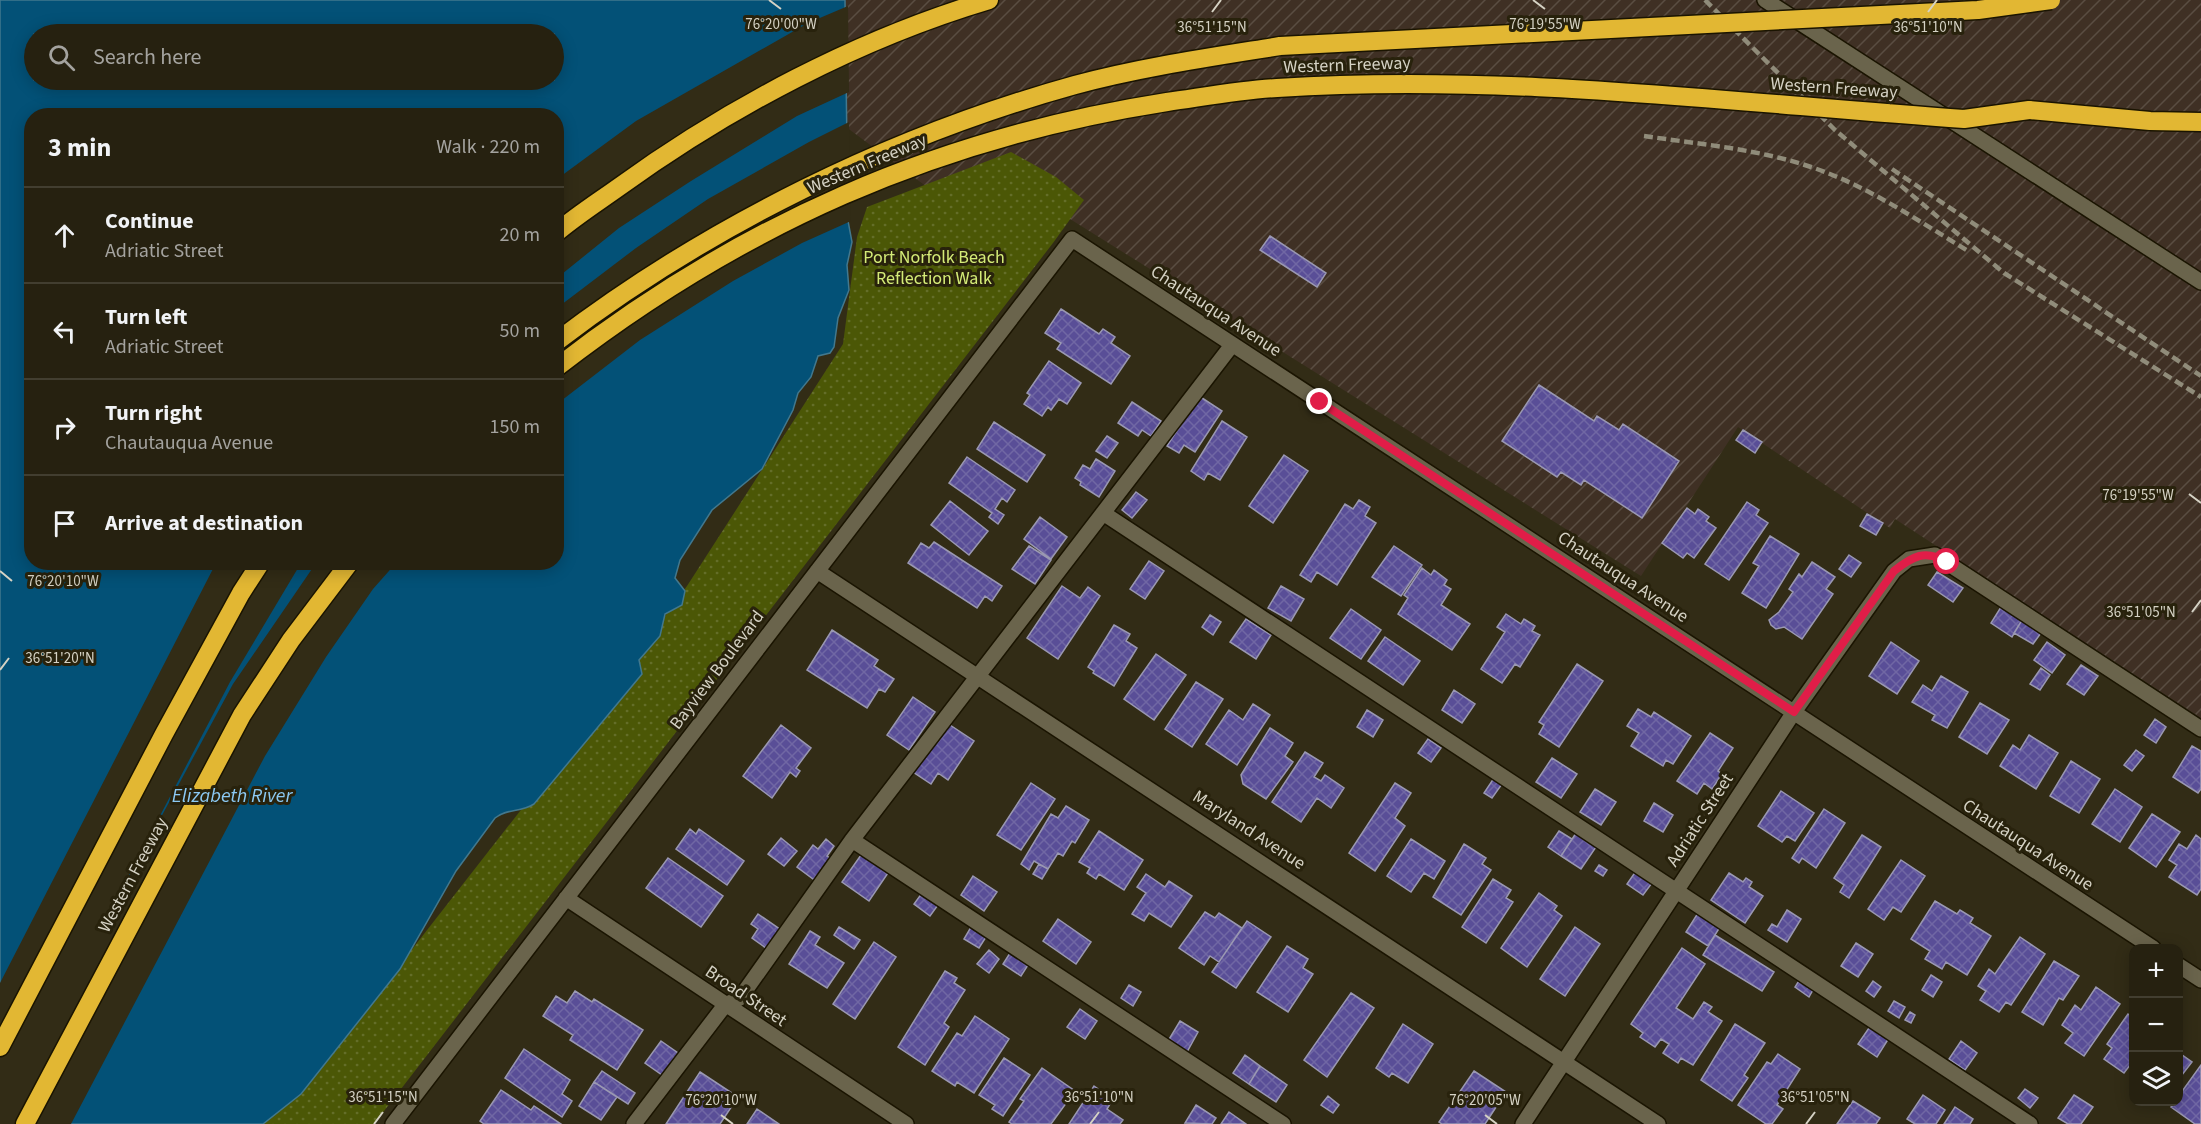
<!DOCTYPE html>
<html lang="en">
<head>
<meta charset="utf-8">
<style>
  body { margin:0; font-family:"Source Sans 3",sans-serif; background:#2e2919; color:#f1f3f6 }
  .controls { position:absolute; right:18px; bottom:18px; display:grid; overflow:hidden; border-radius:12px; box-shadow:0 3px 15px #0003 }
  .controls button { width:54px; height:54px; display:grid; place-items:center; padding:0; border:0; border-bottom:2px solid #423e30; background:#262110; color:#f1f3f6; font:30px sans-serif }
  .stop { position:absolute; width:18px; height:18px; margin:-14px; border:4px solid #e11d48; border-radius:50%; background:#fff }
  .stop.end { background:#e11d48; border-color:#fff; box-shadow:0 2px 6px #0008 }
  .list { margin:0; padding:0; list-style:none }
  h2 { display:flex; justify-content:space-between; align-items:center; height:78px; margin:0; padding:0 24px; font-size:26px }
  h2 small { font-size:20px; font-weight:400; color:#a4a39f }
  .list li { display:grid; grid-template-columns:39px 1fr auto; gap:18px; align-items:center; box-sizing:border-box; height:96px; padding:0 24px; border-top:2px solid #423e30 }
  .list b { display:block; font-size:22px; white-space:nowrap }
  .list p { margin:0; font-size:20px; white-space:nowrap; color:#a4a39f }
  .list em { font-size:20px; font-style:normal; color:#a4a39f }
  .icon { flex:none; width:33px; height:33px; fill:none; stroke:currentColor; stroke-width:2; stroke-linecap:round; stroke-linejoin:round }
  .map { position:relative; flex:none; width:2201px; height:1124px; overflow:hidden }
  .search { position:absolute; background:#262110; box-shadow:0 3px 15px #0003; left:24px; top:24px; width:540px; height:66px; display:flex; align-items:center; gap:15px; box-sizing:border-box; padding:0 21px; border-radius:33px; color:#a4a39f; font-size:22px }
  .panel { position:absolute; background:#262110; box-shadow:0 3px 15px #0003; left:24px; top:108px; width:540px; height:462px; border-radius:24px }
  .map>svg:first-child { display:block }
  .industrial { fill:url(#industrial-furrows) }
  .park { fill:url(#park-dots) }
  .water { fill:#035177; stroke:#42788e; stroke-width:1.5; fill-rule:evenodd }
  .pier { fill:#322c16 }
  .building { fill:url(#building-cross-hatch); stroke:#9a98b2; stroke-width:1.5 }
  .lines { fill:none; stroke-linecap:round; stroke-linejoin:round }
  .minor-casing { stroke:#1a1401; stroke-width:18 }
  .highway-casing { stroke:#1a1401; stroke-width:21 }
  .minor { stroke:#6a644c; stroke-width:15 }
  .highway { stroke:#e2b733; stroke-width:18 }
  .rail { stroke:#908c7a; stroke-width:4.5; stroke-dasharray:9 4.5; stroke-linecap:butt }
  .highway-bridge-casing { stroke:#1a1401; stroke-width:21; stroke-linecap:butt }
  .highway-bridge { stroke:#e2b733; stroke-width:18 }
  .route { stroke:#e11d48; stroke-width:8 }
  .ticks { fill:none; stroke:#d5d2c4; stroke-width:2 }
  .labels { text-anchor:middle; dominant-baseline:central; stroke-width:6; stroke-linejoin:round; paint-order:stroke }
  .street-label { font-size:18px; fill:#d5d2c4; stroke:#28220c }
  .park-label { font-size:18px; fill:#d4eb77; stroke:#28220c }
  .water-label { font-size:20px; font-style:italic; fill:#8cc9f3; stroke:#28220c }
  .ticks-label { font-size:15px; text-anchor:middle; fill:#d5d2c4; stroke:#28220c; stroke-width:6; stroke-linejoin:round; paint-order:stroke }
</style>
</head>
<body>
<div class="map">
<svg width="2201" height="1124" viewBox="0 0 2201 1124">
  <defs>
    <pattern id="industrial-furrows" width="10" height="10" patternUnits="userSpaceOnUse" patternTransform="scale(1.5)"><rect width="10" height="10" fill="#3f3024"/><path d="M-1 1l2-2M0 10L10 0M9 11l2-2" fill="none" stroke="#5a4d42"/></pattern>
    <pattern id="park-dots" width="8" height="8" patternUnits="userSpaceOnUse" patternTransform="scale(1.5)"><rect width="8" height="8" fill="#4b5706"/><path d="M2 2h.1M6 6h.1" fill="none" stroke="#646e29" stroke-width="1.8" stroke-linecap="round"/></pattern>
    <pattern id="building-cross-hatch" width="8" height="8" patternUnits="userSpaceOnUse" patternTransform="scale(1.5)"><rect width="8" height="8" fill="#594e97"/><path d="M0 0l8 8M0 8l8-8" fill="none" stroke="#7067a4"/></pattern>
  </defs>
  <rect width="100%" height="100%" fill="#322c16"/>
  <path class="industrial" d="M845,0H2201V718L1895,519L1890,528L1738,427L1641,576L1054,209L973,221L846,127Z"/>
  <path class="park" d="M1011,152L1056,177L1084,200L1053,243L374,1124H264L399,966L563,756L687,586L843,344L857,237L867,207Z"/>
  <path class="water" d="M0,0H845L848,221L852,242L847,265L849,290L838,318L834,347L830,353L818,356L811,377L798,393L793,410L762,469L712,510L680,560L675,578L685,591L682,605L665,614L660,636L639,660L642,674L534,804C520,813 507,808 495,818L456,871L400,969L301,1094L263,1124H0ZM34,34H554V80H34ZM32,116H556V562H32Z"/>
  <path class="pier" d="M848,6L849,92L797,116L691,181L619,228L557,278V179L636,121L808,23Z
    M849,122L851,221L802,243L733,281L640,340L557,404V308L636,248L708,199L809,142Z
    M216,563H301L230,682L107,917L233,684L316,563H396L373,589L326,657L265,756L71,1124H0V983Z"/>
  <path class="building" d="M1270,236L1326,273L1317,287L1260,250Z
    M1061,309L1099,334L1103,329L1115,337L1111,343L1130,356L1111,384L1057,349L1061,343L1045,333Z
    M1049,361L1081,383L1067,404L1059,399L1051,410L1048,407L1042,416L1024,404L1030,395L1027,393Z
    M1539,385L1594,421L1597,416L1619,430L1623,424L1679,461L1642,518L1584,480L1581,485L1561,472L1557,477L1502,441Z
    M1199,396L1222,411L1195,452L1184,445L1179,453L1167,446Z
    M1132,402L1161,421L1151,436L1142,430L1138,436L1118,423Z
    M1222,421L1247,437L1220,480L1208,473L1204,480L1191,471Z
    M994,422L1045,455L1027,482L977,449Z
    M1743,430L1762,442L1755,453L1736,440Z
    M1107,436L1118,443L1107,458L1096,451Z
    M1284,455L1308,471L1273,523L1249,506Z
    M967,457L1015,490L1007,502L1002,498L995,509L1004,515L998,524L989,517L992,513L949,483Z
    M1096,459L1115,471L1099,497L1080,485L1081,482L1075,478L1083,465L1090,469Z
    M1136,492L1147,500L1132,518L1122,510Z
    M1359,500L1370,507L1365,516L1376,523L1337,585L1317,572L1311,582L1300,575L1345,504L1353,509Z
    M950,501L988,531L969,555L931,525Z
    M1747,502L1759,510L1756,515L1768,523L1729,580L1705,564Z
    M1687,508L1695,514L1698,509L1709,517L1706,521L1716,528L1694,558L1687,553L1683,558L1662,543Z
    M1867,514L1883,523L1876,535L1860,526Z
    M1040,517L1067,537L1051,559L1024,539Z
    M1770,536L1799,554L1766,608L1742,593L1759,566L1753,563Z
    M934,542L1002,586L992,601L985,596L977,608L908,563L921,543L929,548Z
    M1029,546L1051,560L1035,584L1012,569Z
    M1394,546L1422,565L1401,596L1372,577Z
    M1849,555L1861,563L1851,577L1839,569Z
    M1149,561L1164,571L1145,599L1130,589Z
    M1812,562L1835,577L1826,589L1833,594L1802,639L1784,627L1776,629L1771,625L1769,620L1779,612L1793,592L1789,589L1799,574L1802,577Z
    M1422,568L1431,575L1434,570L1447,580L1444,585L1451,589L1441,605L1470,624L1452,650L1398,614L1408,598L1404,595Z
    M1937,572L1963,588L1953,602L1928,585Z
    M1062,586L1080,598L1088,587L1100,596L1058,659L1027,638Z
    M1281,586L1304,599L1291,621L1268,608Z
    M2001,607L2022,620L2012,637L1991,623Z
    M1351,609L1381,630L1361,659L1330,638Z
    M1506,614L1521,624L1524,619L1535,626L1532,631L1540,635L1520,667L1515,664L1502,683L1481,669L1505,632L1497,627Z
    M1210,615L1221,622L1213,635L1202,627Z
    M1246,619L1271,635L1256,659L1230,642Z
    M2022,620L2041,633L2033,644L2014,633Z
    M1114,625L1130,634L1126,641L1137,648L1114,686L1093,673L1094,671L1088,667Z
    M832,630L878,660L874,666L894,679L885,692L879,689L867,708L807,670Z
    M1385,637L1420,661L1403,685L1368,661Z
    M1891,642L1919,661L1897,694L1869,676Z
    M2047,642L2065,655L2052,673L2034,660Z
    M1156,654L1186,675L1154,720L1124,699Z
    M1577,664L1603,681L1559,747L1539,734L1544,725L1539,722Z
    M2081,665L2098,676L2084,695L2067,684Z
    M2041,668L2050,675L2040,690L2030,684Z
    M1941,676L1968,692L1947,728L1932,720L1935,715L1912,702L1923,685L1932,691Z
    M1196,682L1223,699L1192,747L1165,729Z
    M1454,690L1475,704L1462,723L1442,710Z
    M913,697L935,712L909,750L887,735Z
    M1980,703L2009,720L1987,754L1959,737Z
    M1253,704L1270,715L1237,765L1206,744L1229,710L1243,720Z
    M1638,709L1651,717L1654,712L1691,736L1673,764L1666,760L1663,766L1631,746L1639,733L1627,726Z
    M1367,710L1383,720L1373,737L1357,727Z
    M2155,719L2166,727L2156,743L2144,735Z
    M947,723L974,741L948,780L938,773L931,784L913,772Z
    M781,725L811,748L796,768L800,771L796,777L790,772L772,798L743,776Z
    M1270,728L1293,743L1285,756L1293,762L1266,799L1243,784L1241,775Z
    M1710,733L1733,748L1718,771L1722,774L1712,789L1704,783L1697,794L1677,781Z
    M2029,735L2058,753L2036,789L2000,766L2013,745L2020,750Z
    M1428,739L1441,748L1431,762L1418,753Z
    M2192,746L2201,751V789L2198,793L2173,777Z
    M2136,750L2144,756L2132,771L2124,765Z
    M1305,752L1323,763L1314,777L1321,781L1325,775L1344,788L1331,808L1317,798L1301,822L1272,802Z
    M1552,758L1577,774L1561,798L1536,782Z
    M2071,761L2100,779L2079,813L2050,796Z
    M1494,778L1502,784L1492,798L1484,793Z
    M1031,783L1055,799L1021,850L997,835Z
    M1395,783L1411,793L1395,818L1405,826L1375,871L1349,853Z
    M1595,789L1616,802L1601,825L1580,812Z
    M2115,789L2142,807L2120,842L2092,824Z
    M1781,791L1814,813L1795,841L1787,836L1782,842L1758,826Z
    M1654,803L1673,815L1663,832L1644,821Z
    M1066,806L1089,820L1075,843L1072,841L1063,856L1058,853L1048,869L1034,861L1029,870L1021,864L1051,814L1058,818Z
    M1824,809L1845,823L1816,868L1802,858L1799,863L1792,858Z
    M2152,814L2180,832L2156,867L2129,848Z
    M690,829L696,834L699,829L744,861L727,885L676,849Z
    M1099,831L1143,860L1124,890L1099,874L1096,879L1087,873L1090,868L1079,862Z
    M1559,831L1572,839L1561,856L1548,847Z
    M1576,833L1596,847L1581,869L1561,856Z
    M1862,835L1881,847L1849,898L1840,892L1844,885L1834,878Z
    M2196,835L2201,839V889L2197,895L2169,877L2177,865L2169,860L2179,844L2187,849Z
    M781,838L797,851L784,866L768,854Z
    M826,839L834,846L827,856L833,860L817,882L797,867L813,845L818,849Z
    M1411,839L1445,861L1434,879L1424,873L1411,892L1387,876Z
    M1464,844L1486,858L1482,864L1491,870L1461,915L1433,897Z
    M861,855L888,873L869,901L842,882Z
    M668,858L723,896L701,927L646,888Z
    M1901,860L1925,876L1901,912L1893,907L1884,920L1868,909Z
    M1039,864L1048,869L1042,879L1033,874Z
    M1599,865L1607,870L1603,876L1595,871Z
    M1636,871L1652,883L1643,895L1627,884Z
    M1729,873L1743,882L1746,878L1752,882L1749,887L1763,896L1745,923L1711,900Z
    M1146,874L1165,887L1169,881L1192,896L1171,927L1149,913L1144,921L1132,914L1146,893L1137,887Z
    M973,876L997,892L984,911L961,895Z
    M1493,879L1511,890L1506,898L1513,902L1486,943L1462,927Z
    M922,893L938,905L930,916L914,904Z
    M1539,893L1557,906L1554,910L1562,916L1527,967L1501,948Z
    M1935,901L1957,914L1960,910L1973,918L1970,923L1991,936L1967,975L1946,962L1942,969L1925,959L1930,951L1911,939Z
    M1787,910L1801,919L1787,942L1768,930L1772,924L1777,927Z
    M1205,912L1215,918L1219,913L1242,928L1219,962L1210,956L1204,965L1179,948Z
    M1698,913L1720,927L1708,946L1686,932Z
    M758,914L784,932L770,951L752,938L758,929L751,924Z
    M1058,919L1091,942L1076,964L1043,941Z
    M1247,921L1271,937L1236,988L1212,972Z
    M839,927L860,940L854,949L834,935Z
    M971,927L986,937L979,948L964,939Z
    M1575,927L1600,944L1565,996L1540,979Z
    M810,931L820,937L815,945L844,963L827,988L789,964Z
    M1715,935L1774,972L1762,991L1703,955Z
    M2020,937L2045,954L2011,1005L2006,1002L1999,1012L1980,1000L1986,991L1978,986L1989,969L1995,974Z
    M874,942L896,957L855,1019L833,1004Z
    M1856,943L1873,954L1858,977L1841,966Z
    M1287,946L1308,959L1303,968L1313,974L1288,1012L1257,992Z
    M1682,948L1705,964L1676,1008L1693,1019L1704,1002L1712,1007L1708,1012L1722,1021L1693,1065L1681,1058L1678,1063L1663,1053L1669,1044L1661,1039L1655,1047L1640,1037L1643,1033L1631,1024Z
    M989,950L999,959L989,973L977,964Z
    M1010,953L1028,965L1021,976L1003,964Z
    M2054,961L2079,976L2063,1000L2059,998L2043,1025L2022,1012Z
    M945,971L957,978L954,983L965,990L944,1023L949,1027L925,1065L898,1047Z
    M1931,975L1942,982L1933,997L1922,990Z
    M1800,979L1814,988L1809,997L1795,987Z
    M1873,981L1881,987L1874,997L1866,991Z
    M1129,985L1141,992L1133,1006L1121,998Z
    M2096,987L2120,1004L2084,1056L2065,1043L2073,1033L2062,1025L2075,1005L2081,1010Z
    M575,991L592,1002L594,999L643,1030L617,1070L570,1040L573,1035L543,1016L556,996L567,1003Z
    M1351,993L1374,1008L1327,1077L1304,1060Z
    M1894,1001L1905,1007L1899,1018L1888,1011Z
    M1080,1009L1097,1021L1085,1039L1067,1027Z
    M1910,1012L1915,1015L1911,1023L1905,1020Z
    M2128,1014L2134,1018V1068L2130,1065L2124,1073L2104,1059L2112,1048L2107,1044Z
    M975,1016L1009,1039L974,1093L957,1082L955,1086L932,1071L957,1033L962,1036Z
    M1180,1021L1198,1032L1187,1052L1168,1041Z
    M1403,1024L1433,1044L1408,1083L1392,1073L1389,1077L1376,1068Z
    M1735,1024L1765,1043L1744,1075L1748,1078L1732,1101L1701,1080Z
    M1871,1025L1889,1038L1877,1057L1858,1044Z
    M661,1041L678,1053L662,1075L645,1063Z
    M1961,1041L1977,1053L1965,1070L1949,1059Z
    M524,1049L570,1080L562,1094L572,1101L562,1117L505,1078Z
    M2178,1052L2192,1062L2178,1080Z
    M1778,1054L1800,1069L1777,1105L1783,1109L1772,1124H1766L1738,1105L1767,1062L1771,1064Z
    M1245,1055L1260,1066L1249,1084L1233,1073Z
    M1004,1058L1030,1075L1003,1116L992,1109L995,1105L979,1095Z
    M2201,1065V1124H2195L2171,1107L2178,1102V1097Z
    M1260,1066L1287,1085L1276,1102L1249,1084Z
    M1042,1068L1075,1091L1051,1124H1012L1009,1122L1024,1101L1020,1099Z
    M602,1071L635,1093L628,1104L594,1082Z
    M1474,1071L1506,1092L1485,1124H1442L1439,1122Z
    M700,1072L738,1097L720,1124H666Z
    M594,1082L617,1097L601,1120L579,1106Z
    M1094,1086L1113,1099L1107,1109L1123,1120L1120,1124H1069Z
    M2025,1089L2038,1098L2030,1108L2018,1098Z
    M501,1090L531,1110L534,1106L561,1124H484L480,1121Z
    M1923,1095L1945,1110L1936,1124H1915L1907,1119Z
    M2074,1095L2093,1107L2081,1124H2068L2058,1118Z
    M1328,1096L1339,1105L1333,1113L1321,1105Z
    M1853,1101L1880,1118L1876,1124H1837Z
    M1196,1105L1216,1118L1212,1124L1185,1123Z
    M1955,1107L1973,1119L1970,1124H1944Z
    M757,1109L779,1124H747Z
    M1229,1112L1246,1124H1221Z"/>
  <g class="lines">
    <g class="minor-casing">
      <path id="minor" d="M1765,0L2201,282
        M1103,513L2030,1124
        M817,571L1658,1124
        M852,840L1283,1124
        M566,898L906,1124
        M2178,965L2201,980
        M393,1124L1072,239L2153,948
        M634,1124L725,1005L740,998L852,840L1232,345
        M1523,1124L1794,712L1894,571L1909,559L1935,555L2201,729"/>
    </g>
    <g class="highway-casing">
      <path id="highway" d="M2029,110L2150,121L2201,122
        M556,233C576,216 598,202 619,187C730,107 858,39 989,0
        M0,1047L164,734L241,593L261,562
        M25,1124L242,715L291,640L350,562"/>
    </g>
    <use href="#minor" class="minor"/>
    <use href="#highway" class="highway"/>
    <path class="rail" d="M1705,0L1835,130L2004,273L2201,397
      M1644,136C1699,144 1758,149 1811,167C1868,186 1917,220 1968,251
      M1892,169L2201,376"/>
    <g class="highway-bridge-casing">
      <path id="highway-bridge" d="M556,342C708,226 891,136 1075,85C1142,67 1212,57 1280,46L1978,10L2051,0
        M556,368C740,225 936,138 1167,102C1203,97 1240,90 1277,88C1506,73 1735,103 1964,119L2029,110"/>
    </g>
    <use href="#highway-bridge" class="highway-bridge"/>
  </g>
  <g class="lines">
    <path class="route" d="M1320,402L1794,712L1894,571C1913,556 1925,549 1947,562"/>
  </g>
  <path class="ticks" d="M769,0L781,9M1533,0L1545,9M1212,12L1221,0M1928,12L1937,0M2189,494L2201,503M0,571L12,581M2192,612L2201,600M0,670L9,658M721,1115L733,1124M1485,1115L1497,1124M374,1124L383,1112M1090,1124L1099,1112M1806,1124L1815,1112"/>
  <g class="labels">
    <g class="street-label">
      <text transform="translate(1347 65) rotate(-2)">Western Freeway</text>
      <text transform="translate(1834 88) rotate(4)">Western Freeway</text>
      <text transform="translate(867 164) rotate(-23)">Western Freeway</text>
      <text transform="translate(1216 311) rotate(33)">Chautauqua Avenue</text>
      <text transform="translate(1623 577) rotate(33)">Chautauqua Avenue</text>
      <text transform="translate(717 670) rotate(-53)">Bayview Boulevard</text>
      <text transform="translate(1700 820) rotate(-57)">Adriatic Street</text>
      <text transform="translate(1249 830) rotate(33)">Maryland Avenue</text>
      <text transform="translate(2028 845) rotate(33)">Chautauqua Avenue</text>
      <text transform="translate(133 875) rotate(-62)">Western Freeway</text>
      <text transform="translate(746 996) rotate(34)">Broad Street</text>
    </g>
    <g class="park-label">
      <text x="934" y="257">Port Norfolk Beach<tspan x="934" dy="21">Reflection Walk</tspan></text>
    </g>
    <g class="water-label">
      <text x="232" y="796">Elizabeth River</text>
    </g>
  </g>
  <g class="ticks-label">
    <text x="781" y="29">76°20'00"W</text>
    <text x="1545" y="29">76°19'55"W</text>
    <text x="1212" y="32">36°51'15"N</text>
    <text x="1928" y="32">36°51'10"N</text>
    <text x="2138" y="500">76°19'55"W</text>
    <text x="63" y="586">76°20'10"W</text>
    <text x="2141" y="617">36°51'05"N</text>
    <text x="60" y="663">36°51'20"N</text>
    <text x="383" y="1102">36°51'15"N</text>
    <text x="1099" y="1102">36°51'10"N</text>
    <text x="1815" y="1102">36°51'05"N</text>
    <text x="721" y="1105">76°20'10"W</text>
    <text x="1485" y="1105">76°20'05"W</text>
  </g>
</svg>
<div class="controls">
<button>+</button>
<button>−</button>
<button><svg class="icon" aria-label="layers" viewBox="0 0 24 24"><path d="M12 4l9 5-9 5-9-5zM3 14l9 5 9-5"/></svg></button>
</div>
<div class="stop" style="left:1947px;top:562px"></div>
<div class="stop end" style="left:1320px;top:402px"></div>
<div class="search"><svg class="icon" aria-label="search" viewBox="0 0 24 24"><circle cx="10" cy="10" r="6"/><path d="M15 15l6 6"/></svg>Search here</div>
<section class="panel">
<h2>3 min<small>Walk · 220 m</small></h2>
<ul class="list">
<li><svg class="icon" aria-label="ahead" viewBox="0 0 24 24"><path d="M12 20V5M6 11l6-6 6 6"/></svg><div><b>Continue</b><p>Adriatic Street</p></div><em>20 m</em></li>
<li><svg class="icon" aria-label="left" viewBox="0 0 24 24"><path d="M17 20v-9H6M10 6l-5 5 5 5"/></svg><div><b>Turn left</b><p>Adriatic Street</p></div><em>50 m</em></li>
<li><svg class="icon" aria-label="right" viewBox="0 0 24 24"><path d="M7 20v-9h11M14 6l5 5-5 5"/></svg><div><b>Turn right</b><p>Chautauqua Avenue</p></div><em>150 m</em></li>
<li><svg class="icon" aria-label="arrive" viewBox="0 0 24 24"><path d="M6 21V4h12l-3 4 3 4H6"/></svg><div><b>Arrive at destination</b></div></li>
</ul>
</section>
</div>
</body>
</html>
